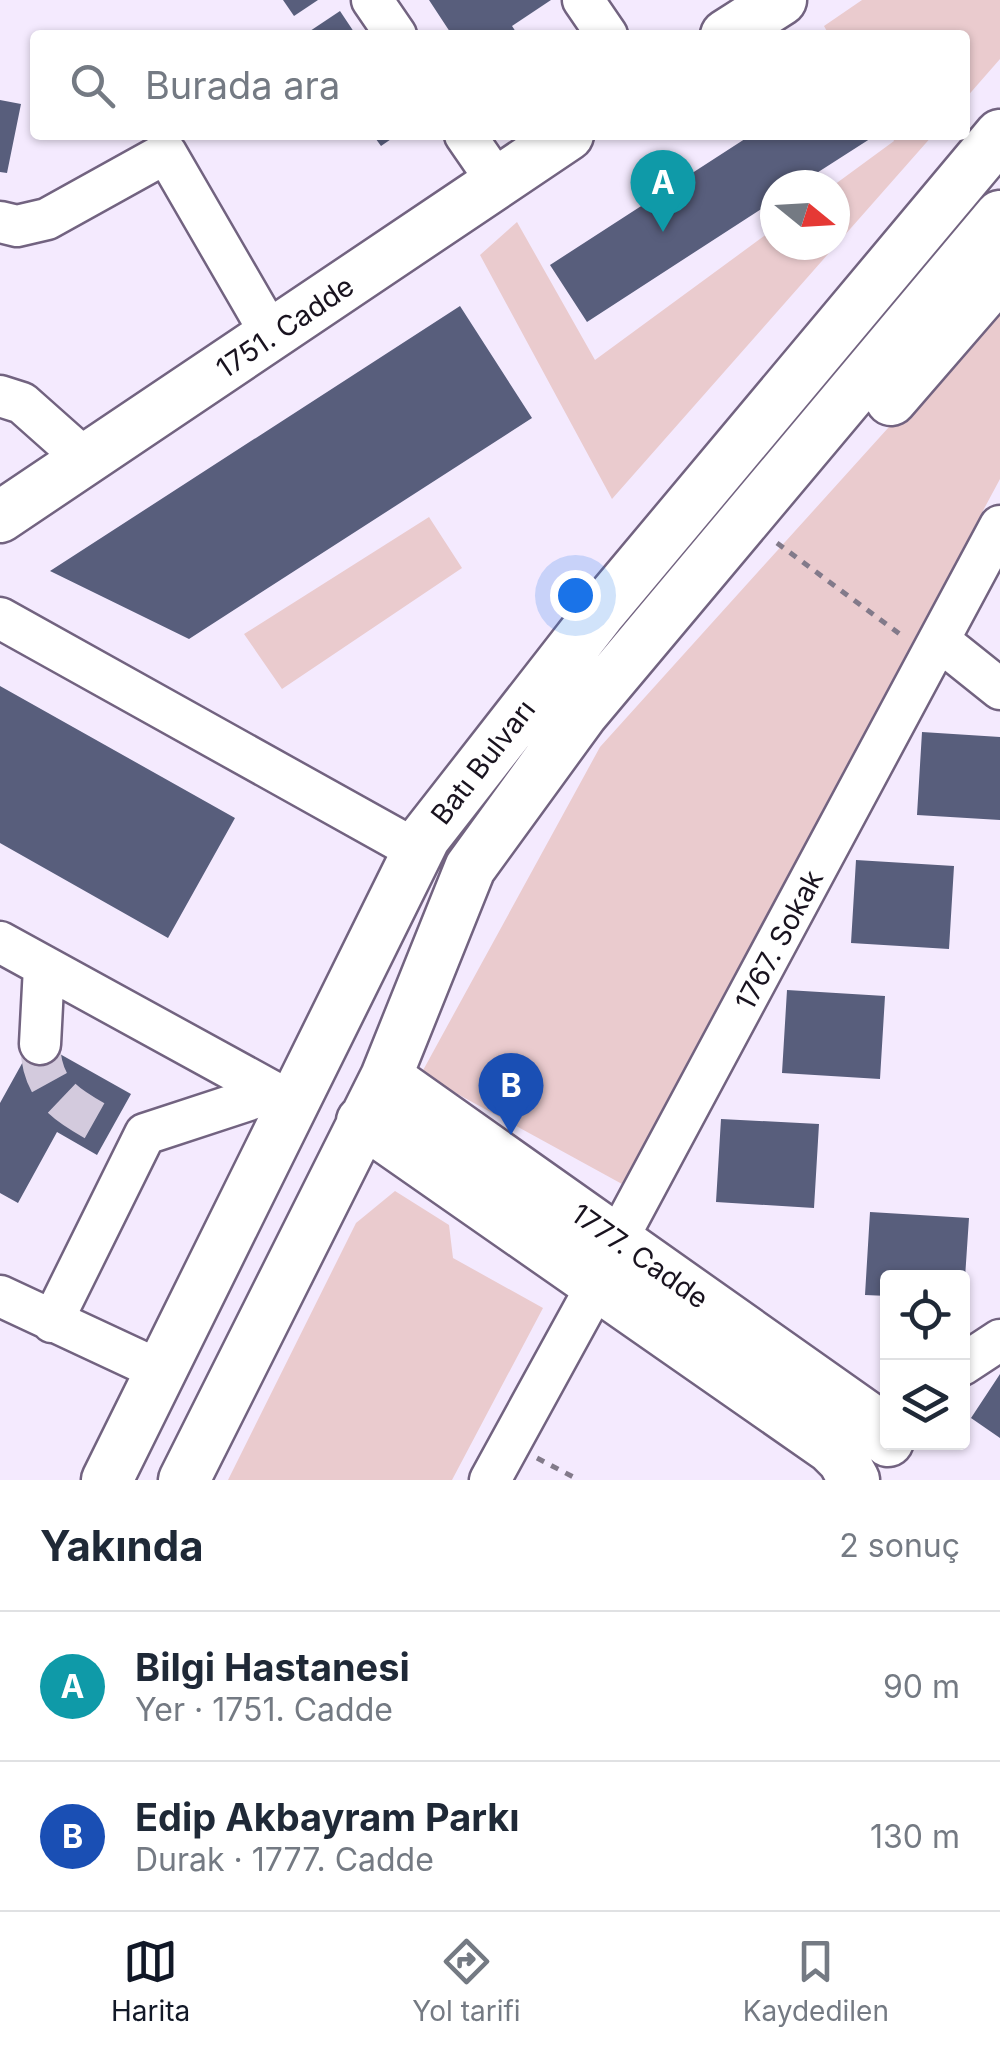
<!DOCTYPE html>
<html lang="tr">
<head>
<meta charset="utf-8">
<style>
  body { margin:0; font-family:Inter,sans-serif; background:#f6f6f7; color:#1f2937 }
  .controls { position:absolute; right:30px; bottom:30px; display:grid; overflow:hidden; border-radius:10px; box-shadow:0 2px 8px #0004 }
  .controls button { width:90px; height:90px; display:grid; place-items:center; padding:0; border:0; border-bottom:2px solid #e0e1e3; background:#fff; color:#1f2937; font:50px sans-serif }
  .compass { position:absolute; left:760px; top:170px; width:90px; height:90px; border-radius:50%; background:#fff; box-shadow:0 2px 8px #0004; rotate:108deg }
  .you { position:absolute; left:575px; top:595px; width:35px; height:35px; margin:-25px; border:8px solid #fff; border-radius:50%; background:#1a73e8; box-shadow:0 0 0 15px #1a73e833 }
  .badge { display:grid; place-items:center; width:65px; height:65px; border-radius:50%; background:#111827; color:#fff; font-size:32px; font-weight:700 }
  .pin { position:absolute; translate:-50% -82px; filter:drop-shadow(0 2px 5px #0008) }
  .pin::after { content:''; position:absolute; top:52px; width:35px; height:30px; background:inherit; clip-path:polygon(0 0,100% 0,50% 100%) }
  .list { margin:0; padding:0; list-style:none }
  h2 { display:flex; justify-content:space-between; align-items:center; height:130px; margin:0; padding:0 40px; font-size:42px }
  h2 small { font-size:32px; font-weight:400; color:#747a83 }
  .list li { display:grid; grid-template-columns:65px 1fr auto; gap:30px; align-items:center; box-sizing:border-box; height:150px; padding:0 40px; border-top:2px solid #e0e1e3 }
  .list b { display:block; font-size:38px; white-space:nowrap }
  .list p { margin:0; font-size:32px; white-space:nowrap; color:#747a83 }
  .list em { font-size:32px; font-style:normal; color:#747a83 }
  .icon { flex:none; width:55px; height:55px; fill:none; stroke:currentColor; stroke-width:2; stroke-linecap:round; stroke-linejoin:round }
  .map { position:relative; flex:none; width:1000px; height:1480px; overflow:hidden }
  .search { position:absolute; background:#fff; box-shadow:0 2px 8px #0004; left:30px; right:30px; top:30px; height:110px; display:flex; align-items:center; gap:25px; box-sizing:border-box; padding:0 35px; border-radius:10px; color:#747a83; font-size:38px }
  .sheet { height:430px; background:#fff }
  nav { display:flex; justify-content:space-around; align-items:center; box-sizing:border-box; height:140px; border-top:2px solid #e0e1e3; background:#fff; font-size:28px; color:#747a83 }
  nav a { display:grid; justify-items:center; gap:5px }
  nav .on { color:#111827 }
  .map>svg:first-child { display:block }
  .green { fill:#eacbce }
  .building { fill:#585e7c }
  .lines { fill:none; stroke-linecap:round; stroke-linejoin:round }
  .minor-tunnel { stroke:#d3cadd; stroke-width:40; stroke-dasharray:40 20; stroke-linecap:butt }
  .minor-casing { stroke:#726380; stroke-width:45 }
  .major-casing { stroke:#726380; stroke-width:55 }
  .path { stroke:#827a8a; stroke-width:5; stroke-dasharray:8 8; stroke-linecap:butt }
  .minor { stroke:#fff; stroke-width:40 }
  .major { stroke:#fff; stroke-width:50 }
  .labels { text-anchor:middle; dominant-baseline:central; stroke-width:10; stroke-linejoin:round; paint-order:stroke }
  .street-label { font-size:28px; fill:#19131f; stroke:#fff }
</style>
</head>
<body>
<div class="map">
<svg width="1000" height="1480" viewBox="0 0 1000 1480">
  <rect width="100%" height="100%" fill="#f4eafe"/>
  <path class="green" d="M862,0H1000V59L965,99V35H829L824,26Z
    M891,135H933L612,499L480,255L517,222L595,360L775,228V245H835L834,185L894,141Z
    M1000,304V479L622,1184L421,1074L600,747Z
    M429,517L462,568L282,689L244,634Z
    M395,1191L449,1225L453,1258L543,1308L452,1480H228L356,1223Z"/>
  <path class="building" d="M283,0H318L294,16Z
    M429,0H551L512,26L518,35H452Z
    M340,11L356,35H304Z
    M0,100L21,104L7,173L0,172Z
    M373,135H397L381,146Z
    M751,135H876L798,185H775V200L587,322L550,265Z
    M460,306L532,418L189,639L50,571Z
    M0,686L235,818L168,938L0,843Z
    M922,732L1000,737V820L917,815Z
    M856,860L954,866L949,949L851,943Z
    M787,990L885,996L880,1079L782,1073Z
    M35,1040L131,1094L97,1155L57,1132L18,1203L0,1193V1103Z
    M721,1119L819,1124L814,1208L716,1202Z
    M870,1212L969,1218L965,1278H888V1296L865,1295Z
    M1000,1374V1438L971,1418Z"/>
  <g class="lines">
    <path class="minor-tunnel" d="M40,1044C42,1096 71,1107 111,1130"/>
    <g class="minor-casing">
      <path id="minor" d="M372,0L396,35
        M583,0L607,35
        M465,135L496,180
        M0,222L17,226L47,219L166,153L272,336
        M0,396L22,403L85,459
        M0,618L418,851
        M940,641L1000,689
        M0,942L286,1099
        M40,1044L44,967
        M617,1240L1000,526
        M0,1296L161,1371
        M52,1322L145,1134L273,1092
        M962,1365L1000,1340
        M490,1480L598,1283"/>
    </g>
    <g class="major-casing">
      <path id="major" d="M726,35L781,0
        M891,400L1000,274
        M0,517L568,135
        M386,1077L874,1422L888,1441
        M362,1121L831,1448L843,1460L854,1480
        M107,1480L425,837L599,614L1000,135
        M184,1480L386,1077L470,868L582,714L1000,216"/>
    </g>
    <path class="path" d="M777,543L905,638
      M537,1458L579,1480"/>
    <use href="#minor" class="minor"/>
    <use href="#major" class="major"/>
  </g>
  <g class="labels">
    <g class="street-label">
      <text transform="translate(285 327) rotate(-34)">1751. Cadde</text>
      <text transform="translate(483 762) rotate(-52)">Batı Bulvarı</text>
      <text transform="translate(779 940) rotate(-62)">1767. Sokak</text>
      <text transform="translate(640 1256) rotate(35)">1777. Cadde</text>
    </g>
  </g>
</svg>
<div class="controls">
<button><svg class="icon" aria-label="locate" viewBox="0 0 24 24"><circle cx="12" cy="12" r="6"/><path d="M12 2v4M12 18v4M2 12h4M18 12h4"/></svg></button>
<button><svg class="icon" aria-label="layers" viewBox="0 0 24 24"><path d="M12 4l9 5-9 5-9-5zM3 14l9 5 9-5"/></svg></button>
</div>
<svg class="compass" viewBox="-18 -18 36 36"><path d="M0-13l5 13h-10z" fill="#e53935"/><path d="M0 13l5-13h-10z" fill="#747a83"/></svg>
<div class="you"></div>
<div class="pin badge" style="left:663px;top:232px;background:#0f9aa8">A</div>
<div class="pin badge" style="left:511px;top:1135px;background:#1a4fb4">B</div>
<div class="search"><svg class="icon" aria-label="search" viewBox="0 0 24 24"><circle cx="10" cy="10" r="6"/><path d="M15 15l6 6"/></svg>Burada ara</div>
</div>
<section class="sheet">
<h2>Yakında<small>2 sonuç</small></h2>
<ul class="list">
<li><span class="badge" style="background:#0f9aa8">A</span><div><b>Bilgi Hastanesi</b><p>Yer · 1751. Cadde</p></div><em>90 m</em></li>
<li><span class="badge" style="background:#1a4fb4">B</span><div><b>Edip Akbayram Parkı</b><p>Durak · 1777. Cadde</p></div><em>130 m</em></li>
</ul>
</section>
<nav>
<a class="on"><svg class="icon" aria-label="map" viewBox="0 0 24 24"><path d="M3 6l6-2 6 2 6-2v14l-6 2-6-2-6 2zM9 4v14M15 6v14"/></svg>Harita</a>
<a><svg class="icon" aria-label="directions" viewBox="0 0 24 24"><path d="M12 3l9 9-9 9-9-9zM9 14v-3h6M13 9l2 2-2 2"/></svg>Yol tarifi</a>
<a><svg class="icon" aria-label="saved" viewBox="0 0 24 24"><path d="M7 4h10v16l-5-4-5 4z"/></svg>Kaydedilen</a>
</nav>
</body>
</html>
